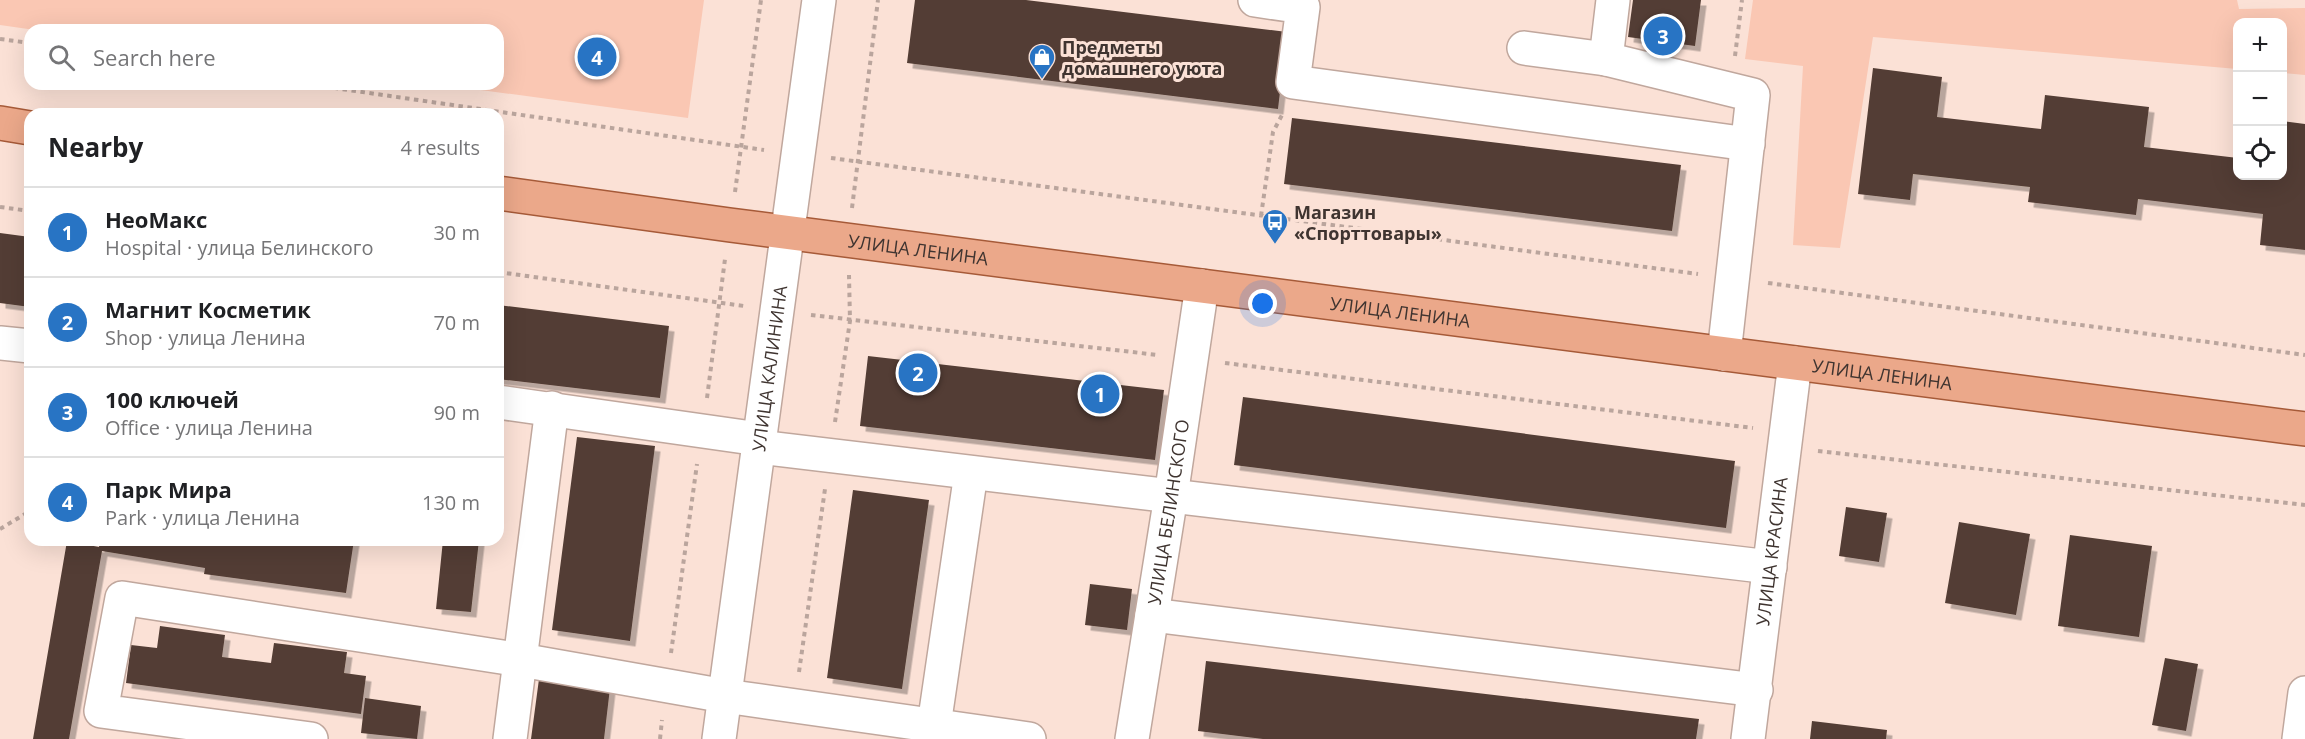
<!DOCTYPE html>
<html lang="en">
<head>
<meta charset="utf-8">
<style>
  body { margin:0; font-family:"Open Sans",sans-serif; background:#f2f2f2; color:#202124 }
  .controls { position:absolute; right:18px; top:18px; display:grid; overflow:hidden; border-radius:12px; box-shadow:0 6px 24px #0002 }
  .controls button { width:54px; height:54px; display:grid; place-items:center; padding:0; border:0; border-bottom:2px solid #e0e0e0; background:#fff; color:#202124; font:30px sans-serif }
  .you { position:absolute; left:1263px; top:304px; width:21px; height:21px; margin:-15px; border:4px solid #fff; border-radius:50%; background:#1a73e8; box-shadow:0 0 0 9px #1a73e833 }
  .badge { display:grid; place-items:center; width:39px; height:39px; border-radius:50%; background:#2874c4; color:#fff; font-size:20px; font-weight:700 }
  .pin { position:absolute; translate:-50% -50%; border:3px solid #fff; box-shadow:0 2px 6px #0006 }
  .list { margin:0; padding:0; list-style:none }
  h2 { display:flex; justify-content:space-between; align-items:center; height:78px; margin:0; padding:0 24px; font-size:26px }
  h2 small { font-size:20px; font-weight:400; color:#757577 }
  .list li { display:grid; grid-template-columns:39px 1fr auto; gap:18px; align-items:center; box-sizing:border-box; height:90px; padding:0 24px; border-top:2px solid #e0e0e0 }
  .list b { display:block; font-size:22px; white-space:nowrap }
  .list p { margin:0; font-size:20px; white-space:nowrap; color:#757577 }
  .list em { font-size:20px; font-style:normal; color:#757577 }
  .icon { flex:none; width:33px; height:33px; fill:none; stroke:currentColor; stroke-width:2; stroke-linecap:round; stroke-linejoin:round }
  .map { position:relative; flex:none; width:2305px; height:739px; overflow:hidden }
  .search { position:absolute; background:#fff; box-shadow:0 6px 24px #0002; left:24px; top:24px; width:480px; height:66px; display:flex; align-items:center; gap:15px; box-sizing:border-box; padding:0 21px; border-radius:18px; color:#757577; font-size:22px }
  .panel { position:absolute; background:#fff; box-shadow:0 6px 24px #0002; left:24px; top:108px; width:480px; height:438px; border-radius:18px }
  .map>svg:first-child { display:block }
  .green { fill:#fac7b3 }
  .building { fill:#533e35; filter:url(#shadow) }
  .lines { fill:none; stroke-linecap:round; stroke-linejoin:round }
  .minor-casing { stroke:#c0a79d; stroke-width:36 }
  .major-casing { stroke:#a65a38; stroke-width:36 }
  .path { stroke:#baa59d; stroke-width:4; stroke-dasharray:4.5 4.5; stroke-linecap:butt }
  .minor { stroke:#fff; stroke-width:33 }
  .major { stroke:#eba88a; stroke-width:33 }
  .labels { text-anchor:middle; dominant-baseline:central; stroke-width:6; stroke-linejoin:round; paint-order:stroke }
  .poi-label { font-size:18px; font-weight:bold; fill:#3f3430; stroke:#fbe1d6; text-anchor:start }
  .street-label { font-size:18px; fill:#3f3430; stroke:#fbe1d6 }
</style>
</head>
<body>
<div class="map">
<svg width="2305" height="739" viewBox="0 0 2305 739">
  <defs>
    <filter id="shadow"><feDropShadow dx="5.5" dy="5.5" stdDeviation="0" flood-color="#0004"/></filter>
  </defs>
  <rect width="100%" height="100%" fill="#fbe1d6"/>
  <path class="green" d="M0,0H704L688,118L437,84H498V30H35L0,25Z
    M1753,0H2237L2239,9L2305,8V75L2283,73L2282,22H2238L2237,69L1873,37L1840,248L1793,245L1803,66L1745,59Z"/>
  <path class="building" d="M915,0H1026L1287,32L1278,109L907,63Z
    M1633,0H1701L1695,46L1628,37Z
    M1873,68L1942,77L1937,117L2041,129L2045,95L2149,107L2144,147L2238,158V176H2282V121L2305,124V250L2260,245L2263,214L2138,199L2136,215L2028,202L2030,187L1913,174L1910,200L1858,194Z
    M1292,118L1681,165L1672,231L1284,184Z
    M0,233L30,237V307L0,303Z
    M498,305L669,326L660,398L498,379Z
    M868,356L1164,390L1155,460L860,426Z
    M1243,397L1735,461L1726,528L1234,465Z
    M577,437L655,446L630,641L552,630Z
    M853,490L929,500L902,689L827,678Z
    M1846,507L1887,513L1879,562L1839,556Z
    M1959,522L2030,534L2016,615L1945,603Z
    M2070,535L2152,546L2139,637L2058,626Z
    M100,540H354L346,593L204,574L205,568L102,551L69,739H33L67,541L99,547Z
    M443,540H479L471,612L436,609Z
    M1090,584L1132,589L1127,630L1085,625Z
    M160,626L225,635L222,657L271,663L274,643L347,652L344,673L366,676L361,714L126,683L131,645L157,648Z
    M2165,658L2198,664L2186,731L2152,725Z
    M1206,661L1699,719L1696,739H1263L1198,731Z
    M539,679L610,688L604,739H531Z
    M365,698L421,706L417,739L361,733Z
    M1812,721L1887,730L1886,739H1810Z"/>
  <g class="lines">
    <g class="minor-casing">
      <g id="minor">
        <path d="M1255,0L1303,7L1293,82L1748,144"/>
        <path d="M1524,48L1606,59L1753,95L1724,354"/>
        <path d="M1606,59L1613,0"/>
        <path d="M0,343L30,346"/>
        <path d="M498,402L759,439"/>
        <path d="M758,447L1770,567"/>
        <path d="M1152,615L1756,690"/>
        <path d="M311,739L101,711L122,598L521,660L725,696L1029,739"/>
        <path d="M510,739L552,408"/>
        <path id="s1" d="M719,739L819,0"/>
        <path d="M932,739L971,473"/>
        <path id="s2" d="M1132,739L1171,496L1202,286"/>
        <path id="s3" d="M1748,739L1795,363"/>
        <path d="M2299,739L2305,693"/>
      </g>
    </g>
    <g class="major-casing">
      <g id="major">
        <path d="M0,123L30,128"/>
        <path id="s4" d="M498,193L730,225L2305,429"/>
      </g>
    </g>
    <path class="path" d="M0,39L30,43
      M1735,56L1742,0
      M307,84L764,150
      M831,158L1698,274
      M735,192L761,0
      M0,207L30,211
      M852,208L878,0
      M1261,216L1273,132L1282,115
      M498,272L744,306
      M1768,283L2305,355
      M811,315L1158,355
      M1225,363L1753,428
      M707,398L725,259
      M835,422L850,321L849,275
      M1818,451L2305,505
      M0,529L30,511
      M671,653L697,464
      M799,672L825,489
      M660,739L662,720"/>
    <use href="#minor" class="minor"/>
    <use href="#major" class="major"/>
  </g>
  <defs>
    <g id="shop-pin" transform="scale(1.35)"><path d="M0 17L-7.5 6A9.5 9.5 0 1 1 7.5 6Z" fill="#2874c4" stroke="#fbe1d6"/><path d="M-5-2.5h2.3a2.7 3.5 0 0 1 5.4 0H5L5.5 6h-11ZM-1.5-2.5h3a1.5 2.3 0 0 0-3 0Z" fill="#fff"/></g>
    <g id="bus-pin" transform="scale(1.35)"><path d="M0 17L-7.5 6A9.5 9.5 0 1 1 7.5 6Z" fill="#2874c4" stroke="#fbe1d6"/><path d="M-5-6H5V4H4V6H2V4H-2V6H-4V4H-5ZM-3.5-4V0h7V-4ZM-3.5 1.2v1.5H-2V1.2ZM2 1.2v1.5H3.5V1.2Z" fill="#fff"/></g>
  </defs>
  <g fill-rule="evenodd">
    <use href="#shop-pin" x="1042" y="57"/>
    <use href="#bus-pin" x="1275" y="222"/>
  </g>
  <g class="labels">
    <g class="poi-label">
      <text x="1062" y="47">Предметы<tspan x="1062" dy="21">домашнего уюта</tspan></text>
      <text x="1294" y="212">Магазин<tspan x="1294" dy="21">«Спорттовары»</tspan></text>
    </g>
    <g class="street-label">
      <text stroke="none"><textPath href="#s4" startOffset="424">УЛИЦА ЛЕНИНА</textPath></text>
      <text stroke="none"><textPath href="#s4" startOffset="910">УЛИЦА ЛЕНИНА</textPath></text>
      <text stroke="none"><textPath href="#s1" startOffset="374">УЛИЦА КАЛИНИНА</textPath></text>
      <text stroke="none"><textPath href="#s4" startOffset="1396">УЛИЦА ЛЕНИНА</textPath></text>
      <text stroke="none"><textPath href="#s2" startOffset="230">УЛИЦА БЕЛИНСКОГО</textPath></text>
      <text stroke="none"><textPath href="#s3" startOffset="189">УЛИЦА КРАСИНА</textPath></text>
    </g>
  </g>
</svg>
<div class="controls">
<button>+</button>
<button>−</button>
<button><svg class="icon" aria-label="locate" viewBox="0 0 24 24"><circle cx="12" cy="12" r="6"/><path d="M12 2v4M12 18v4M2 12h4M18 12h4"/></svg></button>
</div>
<div class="you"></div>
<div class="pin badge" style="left:1100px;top:394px">1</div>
<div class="pin badge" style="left:918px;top:373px">2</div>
<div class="pin badge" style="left:1663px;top:36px">3</div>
<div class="pin badge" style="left:597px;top:57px">4</div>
<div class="search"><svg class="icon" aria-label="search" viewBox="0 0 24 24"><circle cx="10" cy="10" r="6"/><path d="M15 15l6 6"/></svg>Search here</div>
<section class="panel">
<h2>Nearby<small>4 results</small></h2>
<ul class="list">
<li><span class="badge">1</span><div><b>НеоМакс</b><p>Hospital · улица Белинского</p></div><em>30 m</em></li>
<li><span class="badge">2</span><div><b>Магнит Косметик</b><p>Shop · улица Ленина</p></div><em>70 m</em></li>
<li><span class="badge">3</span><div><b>100 ключей</b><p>Office · улица Ленина</p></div><em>90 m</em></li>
<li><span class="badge">4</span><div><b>Парк Мира</b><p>Park · улица Ленина</p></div><em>130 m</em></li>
</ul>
</section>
</div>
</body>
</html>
